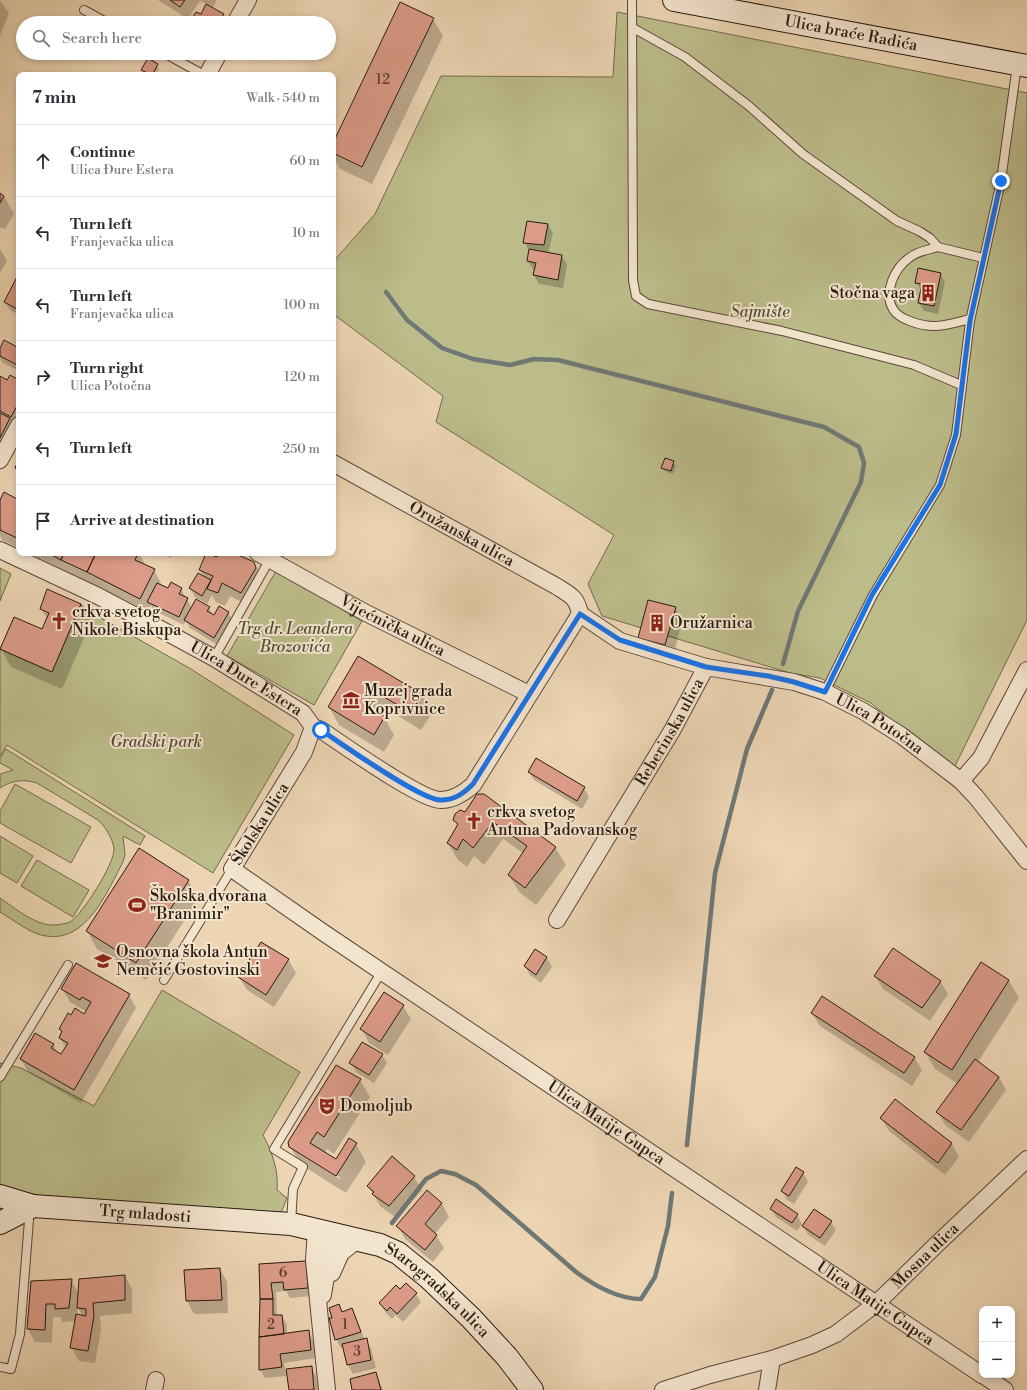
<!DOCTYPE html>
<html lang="en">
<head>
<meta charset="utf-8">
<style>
  body { margin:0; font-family:"Libre Bodoni",serif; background:#f7f7f7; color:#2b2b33 }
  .controls { position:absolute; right:12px; bottom:12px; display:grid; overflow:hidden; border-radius:8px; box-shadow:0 2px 6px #0003 }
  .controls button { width:36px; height:36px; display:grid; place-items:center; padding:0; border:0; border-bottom:1px solid #e1e1e2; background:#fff; color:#2b2b33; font:20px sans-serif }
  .stop { position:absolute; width:12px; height:12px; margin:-9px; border:3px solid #1a73e8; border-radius:50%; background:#fff }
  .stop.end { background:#1a73e8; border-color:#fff; box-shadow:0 1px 4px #0008 }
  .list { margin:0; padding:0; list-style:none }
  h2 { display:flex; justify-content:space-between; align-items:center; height:52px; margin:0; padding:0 16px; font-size:17px }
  h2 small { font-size:13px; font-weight:400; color:#7c7c81 }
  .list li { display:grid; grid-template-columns:26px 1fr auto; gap:12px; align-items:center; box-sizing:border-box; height:72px; padding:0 16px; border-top:1px solid #e1e1e2 }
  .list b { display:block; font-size:15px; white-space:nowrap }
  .list p { margin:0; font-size:13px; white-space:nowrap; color:#7c7c81 }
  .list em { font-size:13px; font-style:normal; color:#7c7c81 }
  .icon { flex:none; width:22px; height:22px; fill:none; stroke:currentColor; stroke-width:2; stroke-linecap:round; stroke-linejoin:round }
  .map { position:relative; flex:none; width:1027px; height:1390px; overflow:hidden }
  .search { position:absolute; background:#fff; box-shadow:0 2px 6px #0003; left:16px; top:16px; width:320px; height:44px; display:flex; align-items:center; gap:10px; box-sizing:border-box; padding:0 14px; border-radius:22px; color:#7c7c81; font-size:15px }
  .panel { position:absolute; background:#fff; box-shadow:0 2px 6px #0003; left:16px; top:72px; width:320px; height:484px; border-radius:8px }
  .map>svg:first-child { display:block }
  .green { fill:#bcbc8a; stroke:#726b4e }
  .shadow { fill:#0003; fill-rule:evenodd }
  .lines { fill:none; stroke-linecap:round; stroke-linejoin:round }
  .stream { stroke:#6f7875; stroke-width:4.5 }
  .building { fill:#db9b88; stroke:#291a11 }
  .lane-casing { stroke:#5a493a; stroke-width:10 }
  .street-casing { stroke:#5a493a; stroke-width:18 }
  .secondary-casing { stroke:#291a11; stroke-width:24 }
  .lane { stroke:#f3e4ce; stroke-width:8 }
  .street { stroke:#f3e4ce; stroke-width:16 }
  .secondary { stroke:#f3e4ce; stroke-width:22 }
  .route { stroke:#1a73e8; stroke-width:5 }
  .labels { text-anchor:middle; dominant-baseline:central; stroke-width:4; stroke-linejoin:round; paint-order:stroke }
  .number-label { font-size:14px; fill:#563a2f }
  .street-label { font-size:16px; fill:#291a11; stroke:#f3e4ce }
  .poi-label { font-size:16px; fill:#291a11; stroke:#f3e4ce; text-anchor:start }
  .park-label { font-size:16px; font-style:italic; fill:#554b35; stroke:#f3e4ce }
</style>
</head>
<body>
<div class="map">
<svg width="1027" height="1390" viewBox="0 0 1027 1390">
  <rect width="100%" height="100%" fill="#edd5b4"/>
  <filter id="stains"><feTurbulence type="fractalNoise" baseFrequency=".005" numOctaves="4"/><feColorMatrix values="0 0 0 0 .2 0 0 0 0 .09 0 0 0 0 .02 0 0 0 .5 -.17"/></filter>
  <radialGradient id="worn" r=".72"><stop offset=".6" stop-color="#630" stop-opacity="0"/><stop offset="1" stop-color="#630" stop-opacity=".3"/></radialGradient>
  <path class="green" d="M617,12L1027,93V620L952,772L871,703L820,678L790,673L602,616L588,584L614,535L436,422L443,396L333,314V262L375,214L441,76L613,77Z
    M0,568L11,574L0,601Z
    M276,571L362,621L314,705L227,656Z
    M81,604L85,609L191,669L294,735L213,873L7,745L0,756V649L52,672Z
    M6,749L145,836L140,845L123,836L125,855L123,862C108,890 87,943 46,936C30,934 14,920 0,912V898C15,908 33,924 52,925C56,925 65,924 70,922C82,915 115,863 114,849C113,839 105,826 98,820L37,783C23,779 12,780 0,788V774L13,770L0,763V758Z
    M15,784L91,827L71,863L0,823V811Z
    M0,836L33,856L17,883L0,873Z
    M37,860L89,890L73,917L21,886Z
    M162,990L300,1072L263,1135C272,1152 279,1171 277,1190L287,1198L281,1213L48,1197L0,1187V1063L21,1068L94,1106Z"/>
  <path class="shadow" d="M0,0L9,13L0,36Z
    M158,0H217L212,9L223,15L228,23H192L197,13L201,15L207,4L200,1L188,19Z
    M433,19L443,36L372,184L340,169L333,156V145Z
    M157,65L159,69L156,75H147L142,70Z
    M0,194L4,196L14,214L5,229L1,227L0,230Z
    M548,225L553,233L548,254L562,256L567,265L563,288L539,284L534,275L535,270L533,269L528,261L530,252L524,242Z
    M0,249L7,261L0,273Z
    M940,274L945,282L938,314L924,311L919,303L921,291L916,282Z
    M19,277V315L10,310L5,302Z
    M0,350H19V371L3,363L0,358Z
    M0,378L8,381H19V433L0,445Z
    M673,462L676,466L673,474L665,471L662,468Z
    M19,480V489L17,485Z
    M19,501V548L2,540L0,535V503Z
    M29,553H139L146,566L154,570L161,583L160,586L168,590L181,589L192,608H209L214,617L228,613L233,621L219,646L190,628L186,621L184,625L153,610L151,605L148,611Z
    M162,553H174L171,558Z
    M220,553H232L254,563L262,576L263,582L248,605L230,596L225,606L216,602L212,595L207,604L195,597L190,588L205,578L200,570L217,559Z
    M80,604L91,622L62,689L11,667L1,649L42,630L47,619L41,609Z
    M675,608L682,621L673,658L647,651L639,638Z
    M359,658L422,695L432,713L421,730L385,708L380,715L384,717L394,735L384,752L339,725L329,707Z
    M529,772L584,788L589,797L582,809L534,780Z
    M478,795L555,847L566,865L536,905L519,892L509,875L523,853L503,839L484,865L474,856L467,867L458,860L448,843L458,826L454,820L465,813Z
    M188,881L199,898L146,980L97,949L87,931Z
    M535,950L547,958L552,967L541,983L530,975L525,966Z
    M288,959L296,973L274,1007L247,990L239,977Z
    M982,963L1009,981L1019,998L978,1062L999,1077L1006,1090L969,1142L945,1125L938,1112L958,1084L935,1069L925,1052Z
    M875,976L940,981L948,994L930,1021L883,989Z
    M62,988L129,995L136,1008L81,1103L28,1072L21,1059L53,1044L58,1054L62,1056L66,1048L60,1038L62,1033L60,1029L72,1016L85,1015L87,1012L70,1002Z
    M403,1006L411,1019L388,1055L369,1043L362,1029Z
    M812,1013L914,1057L922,1070L912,1086L820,1026Z
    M382,1055L387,1063L374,1083L356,1072L351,1063Z
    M360,1080L370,1097L334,1154L327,1149L325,1153L336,1161L349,1139L356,1144L366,1162L346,1193L300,1164L290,1146ZM301,1153L341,1178L340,1179L301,1155Z
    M895,1100L952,1144L959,1157L945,1175L889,1131L881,1118Z
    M803,1173L808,1182L794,1204L787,1200L782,1191Z
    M414,1177L422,1190L397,1218L381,1207L368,1186Z
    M427,1191L442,1204L449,1217L435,1234L444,1248L433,1262L405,1239L398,1226Z
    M771,1209L797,1215L802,1224L797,1231L776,1217Z
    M831,1222L836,1230L825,1246L808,1235L803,1226Z
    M305,1262L310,1270L312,1296L290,1298L286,1291L276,1292L277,1316H282L287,1325V1334L308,1331L313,1340L316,1358L284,1363L286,1376L265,1378L260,1370V1265Z
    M220,1269L227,1282L228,1313L194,1314L187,1301Z
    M125,1276L132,1289V1313L100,1316L101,1330L95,1363L79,1361L72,1348L76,1321L63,1322L60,1317H53L52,1343L35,1342L28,1329L32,1282L71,1280L79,1294ZM78,1307L83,1317L77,1315Z
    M416,1294L421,1302L403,1322L396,1315L392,1319L385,1312L380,1303Z
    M338,1305L343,1313L352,1309L365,1340L371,1348L376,1368L353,1374L348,1365L344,1347L341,1348L336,1339L333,1318Z
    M311,1367L316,1376L318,1390H290Z
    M376,1373L383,1390H353Z"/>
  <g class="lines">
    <path class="stream" d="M386,292L407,320L442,348L473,359L510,365L534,359L558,360L824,427L859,447L864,463L861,482L798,611L783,664
      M687,1145L715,873L747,749L772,690
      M392,1223L426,1179L441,1171L455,1174L476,1185L576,1272C595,1286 617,1299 641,1299L655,1277L668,1226L672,1193"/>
  </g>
  <path class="building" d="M170,0H185L180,7Z
    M400,2L434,18L362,167L333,153V143Z
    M206,4L224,14L219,23L190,22L196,12L201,14Z
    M148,58L158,64L152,75L141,70Z
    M0,193L4,196L0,203Z
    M527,221L548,224L544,245L523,243Z
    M529,249L562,255L558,280L533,275L536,263L527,261Z
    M918,268L941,273L934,306L918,303L922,284L915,283Z
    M18,275L19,276V310L4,302Z
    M4,340L19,348V366L0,356V348Z
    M10,375L19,380V402L11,417L0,411V376L7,380Z
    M0,413L10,418L0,438Z
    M665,458L674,461L671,471L661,468Z
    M19,459V470L15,468Z
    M4,492L19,500V539L0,530V500Z
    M48,553H64L61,560Z
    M64,553H96L87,572L61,560Z
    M96,553H138L135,560L155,569L140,599L87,572Z
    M206,553L217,557L219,553H234L254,562L256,568L241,593L222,583L218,593L207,589L213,576L199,570Z
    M198,573L211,580L202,596L189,588Z
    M171,582L182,588L179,594L188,598L179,617L147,602L157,583L168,588Z
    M47,589L81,604L52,672L0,649L14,617L42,629L49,613L40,609Z
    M196,599L210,607L207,611L214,615L219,606L229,612L214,638L184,620Z
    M648,600L676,607L665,645L638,638Z
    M358,656L422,694L411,713L374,691L366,705L385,716L374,735L328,707Z
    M536,758L585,787L577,801L528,772Z
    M477,794H484L556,847L525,888L508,875L527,846L493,822L473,848L463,839L457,850L447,843L458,824L453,820L455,814L460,810L465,812Z
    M139,848L189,880L136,963L86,931Z
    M261,942L289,959L266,995L238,977Z
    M893,948L941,981L922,1008L874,976Z
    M535,949L547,957L536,975L524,966Z
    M981,962L1009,980L952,1070L924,1052Z
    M76,963L130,994L74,1090L20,1059L35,1033L54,1044L51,1048L61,1054L68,1043L59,1038L62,1031L59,1029L68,1013L71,1015L75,1008L84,1014L91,1002L82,997L80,1000L61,989Z
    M384,992L404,1005L380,1042L360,1029Z
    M822,996L915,1057L904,1073L811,1013Z
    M362,1042L383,1054L369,1075L349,1063Z
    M975,1059L999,1077L961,1130L936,1112Z
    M336,1065L361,1079L324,1137L317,1132L310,1143L336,1159L349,1138L357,1143L336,1176L289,1147L288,1142Z
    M895,1099L952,1143L938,1163L880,1118Z
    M392,1156L415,1176L389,1206L372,1194L374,1192L367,1186Z
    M796,1167L804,1172L789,1196L781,1191Z
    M427,1190L442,1203L425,1224L437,1235L425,1250L396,1226Z
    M776,1199L798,1214L792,1223L770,1209Z
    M814,1209L832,1221L820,1238L802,1226Z
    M306,1261L308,1288L284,1290L283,1282L271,1283L273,1299H260L259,1264Z
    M220,1268L222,1300L186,1301L184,1270Z
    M125,1275V1300L93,1303L94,1316L88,1351L70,1348L76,1314L86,1316V1309L77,1308L79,1279Z
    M72,1279L69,1308L55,1309V1304H46L45,1330L27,1329L31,1281Z
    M406,1283L417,1293L397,1314L390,1307L387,1311L379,1303L396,1285L400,1289Z
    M260,1299H273V1315H282L284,1334L259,1337Z
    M339,1304L342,1312L352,1308L361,1332L335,1340L329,1318H332L329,1308Z
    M309,1330L311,1350L280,1354L282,1367L259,1370V1337Z
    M367,1338L371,1360L347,1365L342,1344Z
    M312,1366L314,1390H289L286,1369Z
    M376,1372L381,1390H352L350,1379Z"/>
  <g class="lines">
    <g class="lane-casing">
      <path id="lane" d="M632,0L633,280L636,296L648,304L782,331L914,365L961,385
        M84,10L108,23
        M633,28L685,57L749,106L803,154L897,221L919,231L930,238L938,247L983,258
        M164,53L204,75
        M938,247C928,250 917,251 909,258C895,268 883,292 893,309C899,320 922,326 934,326C946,326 958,322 970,319
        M214,658L270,559
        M825,692L873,595L940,485L956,435L970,321L1001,181L1017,65
        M164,980L232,869
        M0,1077L68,965
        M291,1224L293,1189L303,1167L274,1149L382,971
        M0,1367L11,1369L20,1334L29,1220L27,1210"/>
    </g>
    <g class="street-casing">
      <g id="street">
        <path d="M235,23L248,0"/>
        <path d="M207,75L219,53"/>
        <path d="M0,460L19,425"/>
        <path id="s1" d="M333,463L556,586C570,595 577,597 580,614"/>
        <path id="s2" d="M0,550L98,596L155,626L214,658L303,713L313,727L321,730C342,744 422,801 441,800C454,800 464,793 473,785L580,614"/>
        <path id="s3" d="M258,553L366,613L529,694"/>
        <path id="s4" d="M580,614L620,641L706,667L794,682L825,692L863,711L902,736L961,781L976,797L1027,861"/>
        <path id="s5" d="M313,727L304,752L232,869L324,933L982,1375"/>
        <path d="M961,781L981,758L1027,670"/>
        <path id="s6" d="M557,920L673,729L706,667"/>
        <path d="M316,1229L314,1260L327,1390"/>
        <path d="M332,1273L341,1253L359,1239"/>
        <path d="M323,1295L331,1244L328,1232"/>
        <path d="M983,1375L1005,1390"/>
        <path d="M154,1390L156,1380"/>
        <path id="s7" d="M663,1390L710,1375L772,1359L812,1345L836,1334L877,1303L936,1245L1027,1159"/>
        <path d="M767,1390L772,1359"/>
      </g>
    </g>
    <g class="secondary-casing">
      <g id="secondary">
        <path id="s8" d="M674,0L1027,66"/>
        <path id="s9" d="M0,1196L33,1206L291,1224L380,1245L398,1253L429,1278L471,1318L507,1357L532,1390"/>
        <path d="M0,1223L33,1206"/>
      </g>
    </g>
    <use href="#lane" class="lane"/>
    <use href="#street" class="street"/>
    <use href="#secondary" class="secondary"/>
  </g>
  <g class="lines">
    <path class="route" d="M321,730C342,744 422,801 441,800C455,800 464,793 473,784L580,614L620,640L706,667L768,676L794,682L825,692L872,595L940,485L956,434L970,321L1001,181"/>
  </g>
  <defs>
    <g id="building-bare" transform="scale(1.38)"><path d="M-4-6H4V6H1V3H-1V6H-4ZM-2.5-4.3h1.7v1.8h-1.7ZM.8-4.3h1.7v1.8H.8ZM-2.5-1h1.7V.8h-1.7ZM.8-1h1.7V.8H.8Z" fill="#8f2418" stroke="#f3e4ce" stroke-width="2.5" paint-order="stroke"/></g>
    <g id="church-bare" transform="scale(1.38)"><path d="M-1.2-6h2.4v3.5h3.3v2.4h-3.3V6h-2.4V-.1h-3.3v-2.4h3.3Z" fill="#8f2418" stroke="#f3e4ce" stroke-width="2.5" paint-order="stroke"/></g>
    <g id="museum-bare" transform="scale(1.38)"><path d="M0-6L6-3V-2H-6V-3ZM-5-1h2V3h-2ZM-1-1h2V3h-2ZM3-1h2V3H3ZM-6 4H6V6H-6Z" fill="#8f2418" stroke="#f3e4ce" stroke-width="2.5" paint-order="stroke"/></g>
    <g id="stadium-bare" transform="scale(1.38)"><path d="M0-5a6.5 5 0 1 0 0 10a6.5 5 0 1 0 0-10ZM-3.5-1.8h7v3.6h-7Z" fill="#8f2418" stroke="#f3e4ce" stroke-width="2.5" paint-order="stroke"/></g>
    <g id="school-bare" transform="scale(1.38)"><path d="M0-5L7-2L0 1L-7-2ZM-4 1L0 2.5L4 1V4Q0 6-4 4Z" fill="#8f2418" stroke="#f3e4ce" stroke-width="2.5" paint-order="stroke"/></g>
    <g id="theatre-bare" transform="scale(1.38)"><path d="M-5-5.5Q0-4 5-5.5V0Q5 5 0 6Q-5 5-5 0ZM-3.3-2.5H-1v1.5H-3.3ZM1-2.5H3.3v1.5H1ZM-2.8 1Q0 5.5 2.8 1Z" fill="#8f2418" stroke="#f3e4ce" stroke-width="2.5" paint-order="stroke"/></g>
  </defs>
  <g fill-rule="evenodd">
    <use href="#building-bare" x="928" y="293"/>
    <use href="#church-bare" x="59" y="621"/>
    <use href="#building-bare" x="657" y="623"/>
    <use href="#museum-bare" x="351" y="700"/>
    <use href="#church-bare" x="474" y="821"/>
    <use href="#stadium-bare" x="137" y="905"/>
    <use href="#school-bare" x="103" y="961"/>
    <use href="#theatre-bare" x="327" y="1106"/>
  </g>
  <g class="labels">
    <g class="number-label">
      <text x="383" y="80">12</text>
      <text x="283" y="1273">6</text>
      <text x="271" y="1325">2</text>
      <text x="345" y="1325">1</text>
      <text x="357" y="1352">3</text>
    </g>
    <g class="street-label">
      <text stroke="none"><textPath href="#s8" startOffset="180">Ulica braće Radića</textPath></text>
      <text stroke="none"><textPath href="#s1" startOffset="147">Oružanska ulica</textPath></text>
      <text stroke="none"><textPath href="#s3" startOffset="153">Vijećnička ulica</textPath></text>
      <text stroke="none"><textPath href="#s2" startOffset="278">Ulica Đure Estera</textPath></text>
      <text stroke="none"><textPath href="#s4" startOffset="323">Ulica Potočna</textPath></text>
      <text stroke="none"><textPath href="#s6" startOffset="219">Reberinska ulica</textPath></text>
      <text transform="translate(260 824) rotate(-58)">Školska ulica</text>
      <text stroke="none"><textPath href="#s5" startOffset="616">Ulica Matije Gupca</textPath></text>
      <text stroke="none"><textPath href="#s9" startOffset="147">Trg mladosti</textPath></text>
      <text stroke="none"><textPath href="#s7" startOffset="301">Mosna ulica</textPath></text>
      <text stroke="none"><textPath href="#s9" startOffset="458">Starogradska ulica</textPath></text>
      <text stroke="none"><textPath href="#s5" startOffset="940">Ulica Matije Gupca</textPath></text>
    </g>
    <g class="poi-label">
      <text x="915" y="293" text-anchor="end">Stočna vaga</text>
      <text x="72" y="612">crkva svetog<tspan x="72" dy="18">Nikole Biskupa</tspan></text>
      <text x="670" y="623">Oružarnica</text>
      <text x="364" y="691">Muzej grada<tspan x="364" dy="18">Koprivnice</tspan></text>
      <text x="487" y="812">crkva svetog<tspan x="487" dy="18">Antuna Padovanskog</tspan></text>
      <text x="150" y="896">Školska dvorana<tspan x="150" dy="18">"Branimir"</tspan></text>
      <text x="116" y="952">Osnovna škola Antun<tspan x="116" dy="18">Nemčić Gostovinski</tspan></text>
      <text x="340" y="1106">Domoljub</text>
    </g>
    <g class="park-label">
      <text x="760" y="312">Sajmište</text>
      <text x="295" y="629">Trg dr. Leandera<tspan x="295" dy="18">Brozovića</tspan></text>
      <text x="156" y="742">Gradski park</text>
    </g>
  </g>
  <rect width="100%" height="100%" filter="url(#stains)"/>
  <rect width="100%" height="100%" fill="url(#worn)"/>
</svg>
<div class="controls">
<button>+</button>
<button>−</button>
</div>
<div class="stop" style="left:321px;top:730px"></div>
<div class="stop end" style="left:1001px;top:181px"></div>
<div class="search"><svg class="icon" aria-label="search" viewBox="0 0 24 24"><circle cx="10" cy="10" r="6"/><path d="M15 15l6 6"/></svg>Search here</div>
<section class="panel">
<h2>7 min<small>Walk · 540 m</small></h2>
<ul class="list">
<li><svg class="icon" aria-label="ahead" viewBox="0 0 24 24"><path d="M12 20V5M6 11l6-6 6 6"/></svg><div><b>Continue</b><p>Ulica Đure Estera</p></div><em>60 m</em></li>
<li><svg class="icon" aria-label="left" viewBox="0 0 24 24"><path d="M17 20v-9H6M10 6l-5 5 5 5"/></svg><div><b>Turn left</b><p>Franjevačka ulica</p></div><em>10 m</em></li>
<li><svg class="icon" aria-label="left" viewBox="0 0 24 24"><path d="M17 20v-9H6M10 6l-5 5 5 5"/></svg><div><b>Turn left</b><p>Franjevačka ulica</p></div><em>100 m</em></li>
<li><svg class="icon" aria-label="right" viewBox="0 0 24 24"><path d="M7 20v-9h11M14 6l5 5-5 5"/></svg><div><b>Turn right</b><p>Ulica Potočna</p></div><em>120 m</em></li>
<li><svg class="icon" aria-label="left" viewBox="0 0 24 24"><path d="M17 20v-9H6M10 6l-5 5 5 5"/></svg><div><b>Turn left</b></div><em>250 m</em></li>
<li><svg class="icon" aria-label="arrive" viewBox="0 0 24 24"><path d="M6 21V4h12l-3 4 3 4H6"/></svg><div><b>Arrive at destination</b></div></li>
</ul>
</section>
</div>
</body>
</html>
